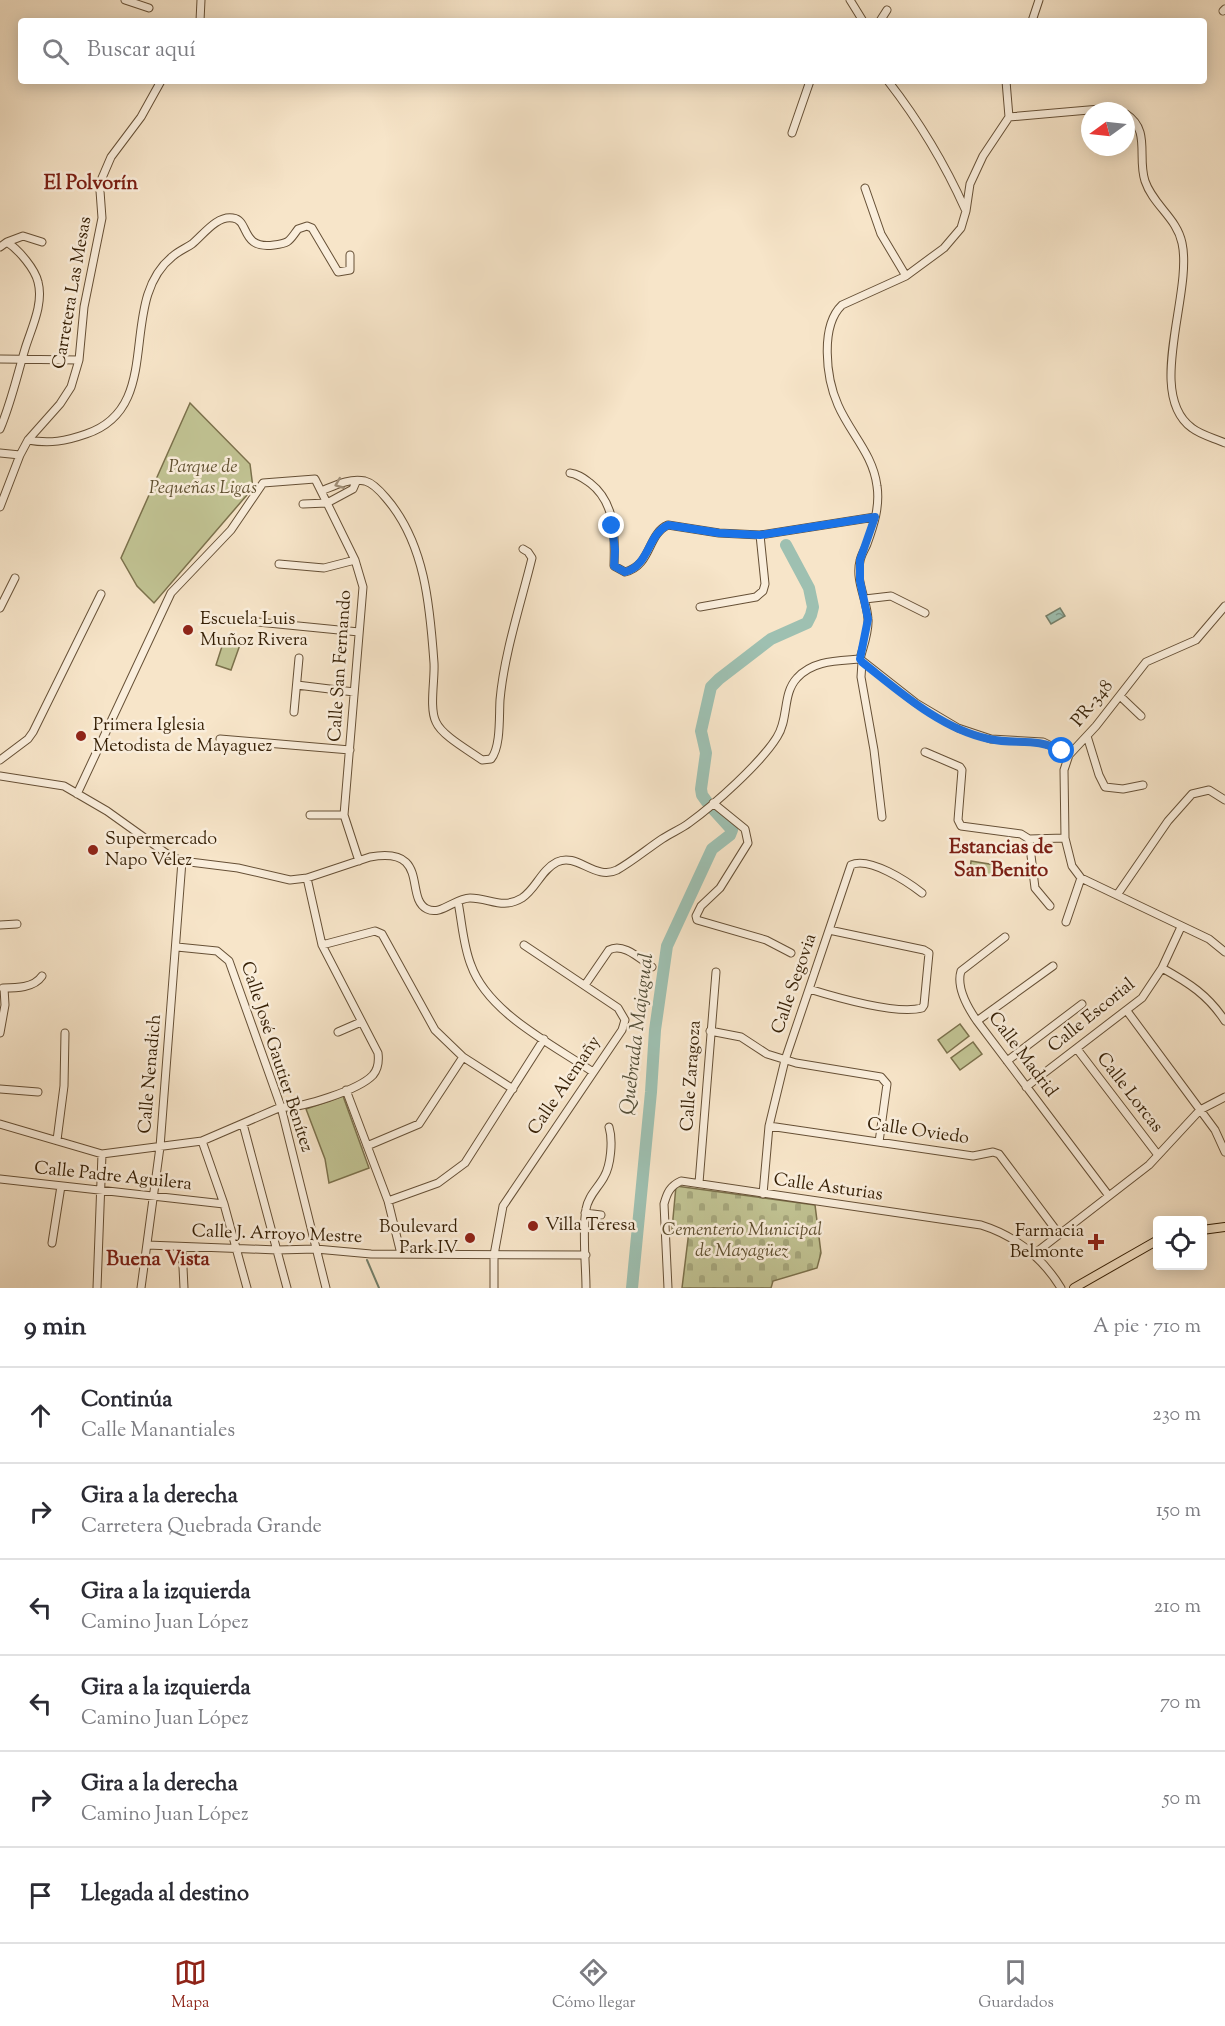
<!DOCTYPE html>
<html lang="es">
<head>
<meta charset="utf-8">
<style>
  body { margin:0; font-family:"Sorts Mill Goudy",serif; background:#f2f2f3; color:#2b2b33 }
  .controls { position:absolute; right:18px; bottom:18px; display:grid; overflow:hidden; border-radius:6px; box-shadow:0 3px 15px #0003 }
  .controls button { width:54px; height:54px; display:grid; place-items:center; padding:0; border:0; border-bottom:2px solid #e1e1e2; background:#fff; color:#2b2b33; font:30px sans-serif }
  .compass { position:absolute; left:1081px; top:102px; width:54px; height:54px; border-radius:50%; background:#fff; box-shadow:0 3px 15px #0003; rotate:255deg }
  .stop { position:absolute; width:18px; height:18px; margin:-14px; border:4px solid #1a73e8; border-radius:50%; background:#fff }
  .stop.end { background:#1a73e8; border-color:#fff; box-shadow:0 2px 6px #0008 }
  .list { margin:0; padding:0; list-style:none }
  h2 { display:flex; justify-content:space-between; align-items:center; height:78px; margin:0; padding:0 24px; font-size:26px }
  h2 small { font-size:20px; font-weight:400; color:#7c7c81 }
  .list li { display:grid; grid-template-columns:39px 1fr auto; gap:18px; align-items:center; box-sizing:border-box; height:96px; padding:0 24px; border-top:2px solid #e1e1e2 }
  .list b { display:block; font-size:22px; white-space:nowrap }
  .list p { margin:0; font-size:20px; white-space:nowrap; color:#7c7c81 }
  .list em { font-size:20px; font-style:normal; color:#7c7c81 }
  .icon { flex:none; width:33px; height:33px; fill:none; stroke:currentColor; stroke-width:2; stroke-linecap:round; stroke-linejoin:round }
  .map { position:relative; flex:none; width:1225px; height:1288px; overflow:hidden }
  .search { position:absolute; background:#fff; box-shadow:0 3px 15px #0003; left:18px; right:18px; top:18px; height:66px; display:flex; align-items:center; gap:15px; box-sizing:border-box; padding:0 21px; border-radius:6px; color:#7c7c81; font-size:22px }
  .sheet { height:654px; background:#fff }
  nav { display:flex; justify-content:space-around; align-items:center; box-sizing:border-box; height:84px; border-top:2px solid #e1e1e2; background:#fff; font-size:16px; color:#7c7c81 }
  nav a { display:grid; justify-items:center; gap:3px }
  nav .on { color:#8f2418 }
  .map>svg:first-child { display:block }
  .cemetery { fill:url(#cemetery-stones); stroke:#7b714c; stroke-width:1.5 }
  .park { fill:#c1c393; stroke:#7b714c; stroke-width:1.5 }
  .water { fill:url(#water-ripples); stroke:#74806c; stroke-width:1.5 }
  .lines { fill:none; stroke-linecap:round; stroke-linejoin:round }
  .stream { stroke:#74806c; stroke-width:2 }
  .river { stroke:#9ec0b1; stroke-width:12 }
  .minor-casing { stroke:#665036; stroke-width:9 }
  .major-casing { stroke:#351f05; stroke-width:10 }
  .minor { stroke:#faeedc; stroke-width:7 }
  .major { stroke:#f7e5c9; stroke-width:8 }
  .oneway { stroke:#a1917b }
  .route { stroke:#1a73e8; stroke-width:8 }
  .poi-dot { fill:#8f2418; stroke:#faeedc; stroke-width:2 }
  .labels { text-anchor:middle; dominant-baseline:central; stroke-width:5; stroke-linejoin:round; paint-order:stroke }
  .street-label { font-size:18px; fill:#351f05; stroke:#faeedc }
  .park-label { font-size:18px; font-style:italic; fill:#5f5030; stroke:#faeedc }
  .poi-label { font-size:18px; fill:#351f05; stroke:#faeedc; text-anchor:start }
  .neighbourhood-label { font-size:20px; font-weight:bold; fill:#7a1f14; stroke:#faeedc }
  .water-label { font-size:20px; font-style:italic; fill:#544f39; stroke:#faeedc }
</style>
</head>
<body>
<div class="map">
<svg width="1225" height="1288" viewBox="0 0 1225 1288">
  <defs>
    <pattern id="cemetery-stones" width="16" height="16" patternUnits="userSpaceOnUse" patternTransform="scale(1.5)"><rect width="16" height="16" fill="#c1c393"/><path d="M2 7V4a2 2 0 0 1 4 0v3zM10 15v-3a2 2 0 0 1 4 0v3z" fill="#a6a77d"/></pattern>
    <pattern id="water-ripples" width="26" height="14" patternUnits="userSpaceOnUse" patternTransform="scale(1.5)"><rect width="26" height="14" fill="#9ec0b1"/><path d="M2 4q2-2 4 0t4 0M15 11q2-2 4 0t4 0" fill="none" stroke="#829b8e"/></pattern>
  </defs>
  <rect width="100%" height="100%" fill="#f7e5c9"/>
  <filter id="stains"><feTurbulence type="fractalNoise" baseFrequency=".00333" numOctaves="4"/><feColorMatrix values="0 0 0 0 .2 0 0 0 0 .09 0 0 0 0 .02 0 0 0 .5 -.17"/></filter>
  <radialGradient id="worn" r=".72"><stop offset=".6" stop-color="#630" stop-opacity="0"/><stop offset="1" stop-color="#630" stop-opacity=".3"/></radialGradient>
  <path class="cemetery" d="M676,1186L815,1205L821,1253L817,1268L773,1281L771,1288H682L689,1231L672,1229Z"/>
  <path class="park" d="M190,403L250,464L253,488L154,603L137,586L121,558Z
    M225,637L241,642L231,670L216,665Z
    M971,861L995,865L994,876L970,872Z
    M960,1024L969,1036L947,1053L938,1040Z
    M973,1042L982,1054L960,1070L951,1058Z
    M343,1096L369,1168L329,1183L325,1159L306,1109Z"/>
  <path class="water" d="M1060,608L1065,616L1051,624L1046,616Z"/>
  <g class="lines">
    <path class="stream" d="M367,1260L379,1288"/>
    <path class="river" d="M707,802L702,795L701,789L706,753L701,731L711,687L719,679L771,639L807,623L811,615L813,607L809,588L786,545
      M632,1288L651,1092L655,1030L667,946L712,849L730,835L732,830L713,809"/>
    <g class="minor-casing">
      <path id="minor" d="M125,0L149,8
        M850,0L863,21
        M1223,11L1225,9
        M200,21L201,0
        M880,21L887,10
        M1032,21L1039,0
        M888,81C919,121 944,162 965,209
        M1126,114C1151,130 1137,157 1145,181C1153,205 1177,218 1182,243C1193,294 1145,394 1192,428C1201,435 1214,438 1225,443
        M1009,117L1100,109L1113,111
        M792,133L810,81
        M865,188L881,234L906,276
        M7,242L23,236L42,242
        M0,247L7,242C19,250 35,269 38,282C44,304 31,329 25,349C17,376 11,403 0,429
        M0,359L79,360
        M28,440C50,444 66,441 86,434C167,407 115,302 173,256C179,251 186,248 192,244C203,235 217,215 233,218C250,220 240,250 274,245C290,243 289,241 298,229L307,226L312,228L338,272L350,270V255
        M0,453L20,455
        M570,473C578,474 583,478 590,483C616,503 615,536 614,566L625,572C652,565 647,534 668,525L719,533L760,535L875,517
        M321,491C336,485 349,478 365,481C373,483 381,492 386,498C425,543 430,606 434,663C435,680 429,708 436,722C442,736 470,751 482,760L491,759C501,747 499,716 500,700C504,654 521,603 532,558L528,552L523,549
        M303,504L327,503L355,560L363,587L344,815L359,861
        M0,507L20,455L28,440L60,404L71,387L79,360L84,307L102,218L100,191L102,178L111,157L141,117L161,81
        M279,564L324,568L355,560
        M865,599L891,596L925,613
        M1225,606L1196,640L1146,662L1096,726L1069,755L1064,770L1065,838L1072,866L1081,878L1209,939L1225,952
        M700,607L756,597L763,591L765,584L760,535
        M0,608L15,578
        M258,622L359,632
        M860,659C863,647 869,632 868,619C867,600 855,580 860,561C861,555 865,549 867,544C874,525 880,506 877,486C873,454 850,433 838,405C826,378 820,326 842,305L906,276L944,248L961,228L966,211L970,184L983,156L1009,117L1006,81
        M862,662L861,677L874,750L882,817
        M297,685L354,692
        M1120,696L1141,716
        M294,712L299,658
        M1087,736L1099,775L1105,787L1123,789L1143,785
        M220,739L350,750
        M925,752L960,767L962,770L958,820L961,826L1021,834L1029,839L1035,888L1050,906
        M0,760L28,739L33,732L101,594
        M0,776L64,786L107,811L170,856L182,861L238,868L290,880L307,878L370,857C431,846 404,898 427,909C441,916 455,898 470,898C490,898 502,910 522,898C536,889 541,870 557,862C577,852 595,881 617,870C633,861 647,849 662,839C671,833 681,829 689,823C714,805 761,763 777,737C789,719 782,694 797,678C813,660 838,661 860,659L916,703L958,728L991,739L1043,742L1069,755
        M77,794L171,593L231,530L263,483L315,479L327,503L353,489L356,482
        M713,803L745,829L748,843L720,888L701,906L696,916L697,920L766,940L791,953
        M310,815H344
        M1029,839L1065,838
        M1117,895L1168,821L1192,794L1209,790L1225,800
        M458,902C462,922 463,945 471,965C488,1013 552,1044 593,1072
        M1066,922L1081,878
        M0,925L17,924
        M1005,937L961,971C956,987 968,1008 977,1021L1109,1196
        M322,945L375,931L382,934L435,1030L463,1057L513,1089
        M177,947L217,951L229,961L281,1107L326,1288
        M1162,968C1189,983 1208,995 1225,1021
        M585,985L609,950C623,942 640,959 652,967
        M3,988C16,988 34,988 42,976
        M809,989C835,997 896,1015 922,1008L924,1005L929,953L924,950L829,930
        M1127,1011L1215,1130L1225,1152
        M977,1021L1053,966
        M710,1031L741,1037L767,1054L796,1063L881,1077L887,1084L879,1142
        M338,1032L361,1022
        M0,1033L5,1005L4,988
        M1077,1049L1158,1155
        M1007,1061L1082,1004
        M1026,1087L1142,998L1162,968L1181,927
        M0,1089L38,1092
        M346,1090L388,1201L401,1254
        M0,1124L102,1154L202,1141L281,1107C300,1109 359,1090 373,1075C378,1069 379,1061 378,1053L322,945L307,878
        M243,1124L287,1288
        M769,1126L973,1156L993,1152L999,1154L1059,1234
        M57,1140L64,1086L65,1033
        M202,1141L224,1204L247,1288
        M367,1146L419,1124L463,1057
        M0,1179L224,1204
        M699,1183L716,972
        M763,1194L769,1126L785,1060L851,865C869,856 908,882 922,893
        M388,1201L438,1183L465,1163L544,1039
        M585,1213L601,1215
        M52,1243L61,1186
        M147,1245L277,1250L316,1249L371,1254L586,1255
        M182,1247L184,1288
        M1034,1254L1149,1165L1200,1110L1225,1097
        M97,1288L102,1154
        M141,1288L160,1147L182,861
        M494,1288V1255L503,1206L622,1030L625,1020L618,1008L524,945
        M586,1288C586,1266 582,1230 586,1209C588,1196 598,1188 604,1177C611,1165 613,1140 609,1127
        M668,1288L664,1204C667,1193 670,1186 681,1181L981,1225C1016,1236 1042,1257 1061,1288"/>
    </g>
    <g class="major-casing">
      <path id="major" d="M1202,1230L1225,1227
        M1074,1288L1158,1240"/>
    </g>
    <use href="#minor" class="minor"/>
    <use href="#major" class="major"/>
  </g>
  <defs><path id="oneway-chevron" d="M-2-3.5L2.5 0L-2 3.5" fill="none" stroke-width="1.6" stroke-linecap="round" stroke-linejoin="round" transform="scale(1.5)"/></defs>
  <use class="oneway" href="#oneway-chevron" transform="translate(339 484) rotate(158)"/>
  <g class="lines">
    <path class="route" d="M612,526L615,550L614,566L625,572C650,565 647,535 668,525L719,533L760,535L875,517L860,560V581L868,619L860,659L862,662C900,692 941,729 989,739C1016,745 1036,737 1062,751"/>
  </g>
  <g class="poi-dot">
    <circle cx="188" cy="630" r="6"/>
    <circle cx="81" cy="736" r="6"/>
    <circle cx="93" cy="850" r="6"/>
    <circle cx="533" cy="1226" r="6"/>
    <circle cx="470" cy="1238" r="6"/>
    <path d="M1093 1233h6v6h6v6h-6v6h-6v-6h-6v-6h6z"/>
  </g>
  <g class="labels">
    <g class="street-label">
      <text transform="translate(73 293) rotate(-80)">Carretera Las Mesas</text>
      <text transform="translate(341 666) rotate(-86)">Calle San Fernando</text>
      <text transform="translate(1093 704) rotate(-51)">PR-348</text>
      <text transform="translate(795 984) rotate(-71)">Calle Segovia</text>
      <text transform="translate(1092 1016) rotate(-39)">Calle Escorial</text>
      <text transform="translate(1022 1055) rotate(53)">Calle Madrid</text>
      <text transform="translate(276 1057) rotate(72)">Calle José Gautier Benítez</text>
      <text transform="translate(151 1074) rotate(-85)">Calle Nenadich</text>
      <text transform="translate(692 1076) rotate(-86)">Calle Zaragoza</text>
      <text transform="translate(565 1086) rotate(-56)">Calle Alemañy</text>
      <text transform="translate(1129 1093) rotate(52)">Calle Lorcas</text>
      <text transform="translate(918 1132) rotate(8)">Calle Oviedo</text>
      <text transform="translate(113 1177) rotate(6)">Calle Padre Aguilera</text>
      <text transform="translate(828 1188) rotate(8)">Calle Asturias</text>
      <text transform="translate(277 1235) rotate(2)">Calle J. Arroyo Mestre</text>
    </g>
    <g class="park-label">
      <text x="203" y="468">Parque de<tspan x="203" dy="21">Pequeñas Ligas</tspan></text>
      <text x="742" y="1231">Cementerio Municipal<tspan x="742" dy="21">de Mayagüez</tspan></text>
    </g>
    <g class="poi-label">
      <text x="200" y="620">Escuela Luis<tspan x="200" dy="21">Muñoz Rivera</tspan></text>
      <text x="93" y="726">Primera Iglesia<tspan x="93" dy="21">Metodista de Mayaguez</tspan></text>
      <text x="105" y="840">Supermercado<tspan x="105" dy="21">Napo Vélez</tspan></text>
      <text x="545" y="1226">Villa Teresa</text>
      <text x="458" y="1228" text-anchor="end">Boulevard<tspan x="458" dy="21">Park IV</tspan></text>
      <text x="1084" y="1232" text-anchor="end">Farmacia<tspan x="1084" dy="21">Belmonte</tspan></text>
    </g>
    <g class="neighbourhood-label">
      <text x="91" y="184">El Polvorín</text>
      <text x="1001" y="848">Estancias de<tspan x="1001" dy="23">San Benito</tspan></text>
      <text x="158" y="1260">Buena Vista</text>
    </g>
    <g class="water-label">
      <text transform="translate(638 1034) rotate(-83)">Quebrada Majagual</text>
    </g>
  </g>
  <rect width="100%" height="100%" filter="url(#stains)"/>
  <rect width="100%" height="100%" fill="url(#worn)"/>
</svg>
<div class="controls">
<button><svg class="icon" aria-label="locate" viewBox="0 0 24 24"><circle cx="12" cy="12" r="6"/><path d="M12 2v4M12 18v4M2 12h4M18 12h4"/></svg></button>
</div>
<svg class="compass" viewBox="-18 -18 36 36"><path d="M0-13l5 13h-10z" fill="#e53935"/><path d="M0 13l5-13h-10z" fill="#7c7c81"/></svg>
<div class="stop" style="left:1062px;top:751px"></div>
<div class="stop end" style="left:612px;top:526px"></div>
<div class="search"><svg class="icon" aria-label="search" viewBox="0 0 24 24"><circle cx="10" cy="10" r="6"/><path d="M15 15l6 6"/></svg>Buscar aquí</div>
</div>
<section class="sheet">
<h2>9 min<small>A pie · 710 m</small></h2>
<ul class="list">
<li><svg class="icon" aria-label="ahead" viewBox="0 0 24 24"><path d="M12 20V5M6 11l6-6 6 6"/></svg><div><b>Continúa</b><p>Calle Manantiales</p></div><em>230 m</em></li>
<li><svg class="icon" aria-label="right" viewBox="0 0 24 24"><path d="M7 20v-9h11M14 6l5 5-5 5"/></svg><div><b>Gira a la derecha</b><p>Carretera Quebrada Grande</p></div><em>150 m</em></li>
<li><svg class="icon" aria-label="left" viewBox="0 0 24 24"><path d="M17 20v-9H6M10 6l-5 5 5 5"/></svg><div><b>Gira a la izquierda</b><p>Camino Juan López</p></div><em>210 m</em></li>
<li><svg class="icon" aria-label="left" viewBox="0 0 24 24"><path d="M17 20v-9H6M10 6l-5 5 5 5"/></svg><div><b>Gira a la izquierda</b><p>Camino Juan López</p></div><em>70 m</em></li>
<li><svg class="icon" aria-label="right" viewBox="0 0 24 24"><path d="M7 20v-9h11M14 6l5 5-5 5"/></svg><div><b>Gira a la derecha</b><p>Camino Juan López</p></div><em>50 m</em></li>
<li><svg class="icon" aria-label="arrive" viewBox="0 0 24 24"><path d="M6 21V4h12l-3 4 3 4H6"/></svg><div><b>Llegada al destino</b></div></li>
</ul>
</section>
<nav>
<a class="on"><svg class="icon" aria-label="map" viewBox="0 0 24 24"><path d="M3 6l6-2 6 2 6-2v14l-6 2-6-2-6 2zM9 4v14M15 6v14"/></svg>Mapa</a>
<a><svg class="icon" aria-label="directions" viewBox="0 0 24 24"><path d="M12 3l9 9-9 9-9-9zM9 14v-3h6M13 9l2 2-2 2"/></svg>Cómo llegar</a>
<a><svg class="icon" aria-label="saved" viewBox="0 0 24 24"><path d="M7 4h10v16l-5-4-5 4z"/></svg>Guardados</a>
</nav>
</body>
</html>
